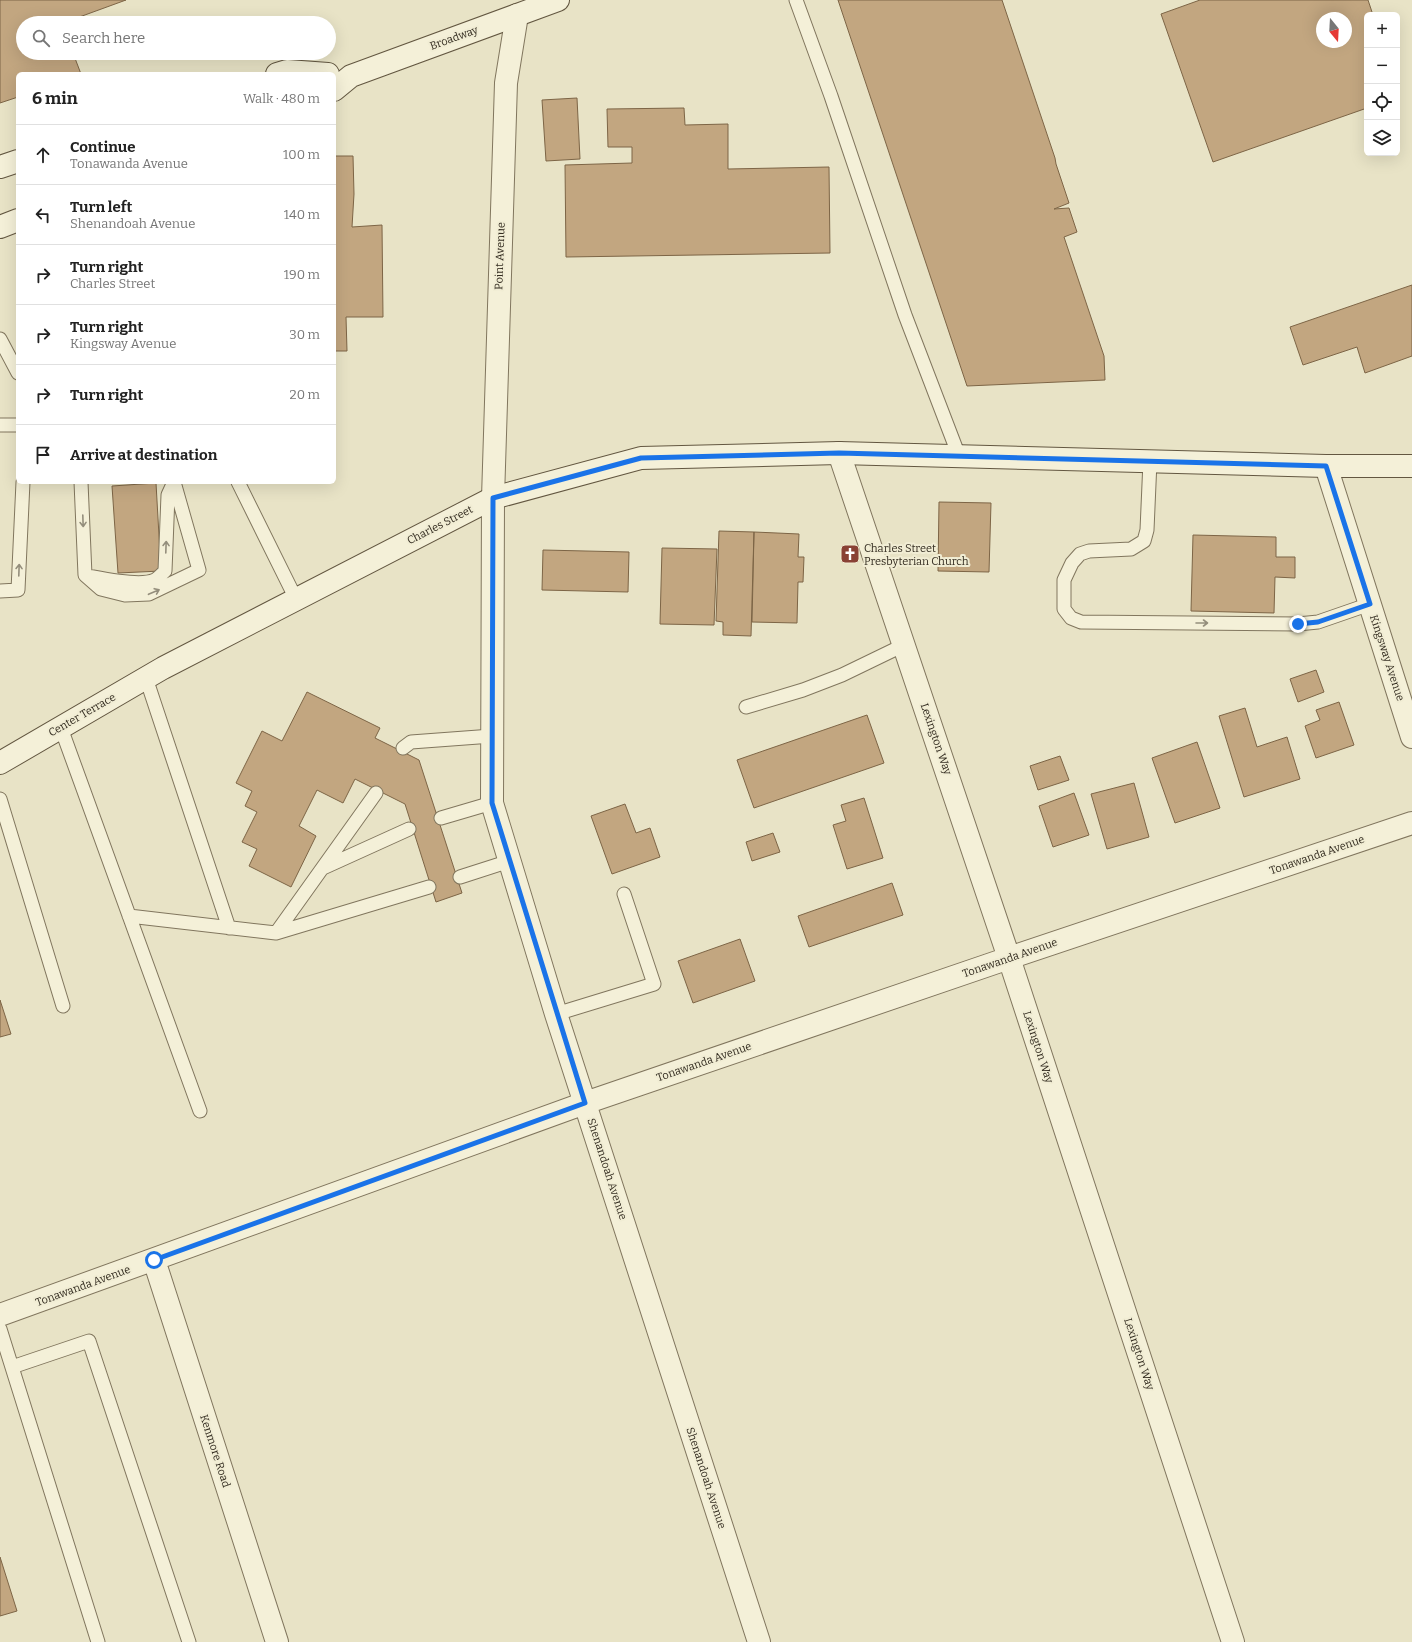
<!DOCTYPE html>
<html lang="en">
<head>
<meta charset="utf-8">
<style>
  body { margin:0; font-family:Bitter,serif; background:#f6f6f6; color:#222 }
  .controls { position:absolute; right:12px; top:12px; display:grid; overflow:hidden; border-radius:6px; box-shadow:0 4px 16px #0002 }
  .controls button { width:36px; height:36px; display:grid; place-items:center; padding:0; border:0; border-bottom:1px solid #e0e0e0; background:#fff; color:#222; font:20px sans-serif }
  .compass { position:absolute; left:1316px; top:12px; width:36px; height:36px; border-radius:50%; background:#fff; box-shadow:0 4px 16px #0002; rotate:162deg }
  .stop { position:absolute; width:12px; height:12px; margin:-9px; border:3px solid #1a73e8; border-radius:50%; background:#fff }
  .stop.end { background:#1a73e8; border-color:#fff; box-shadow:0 1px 4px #0008 }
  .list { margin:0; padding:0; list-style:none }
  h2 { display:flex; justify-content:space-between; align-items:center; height:52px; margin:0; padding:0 16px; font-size:17px }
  h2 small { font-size:13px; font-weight:400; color:#767676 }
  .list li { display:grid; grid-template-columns:26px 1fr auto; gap:12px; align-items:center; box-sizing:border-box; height:60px; padding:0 16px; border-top:1px solid #e0e0e0 }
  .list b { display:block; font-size:15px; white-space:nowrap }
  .list p { margin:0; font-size:13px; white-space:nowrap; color:#767676 }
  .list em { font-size:13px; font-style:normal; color:#767676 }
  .icon { flex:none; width:22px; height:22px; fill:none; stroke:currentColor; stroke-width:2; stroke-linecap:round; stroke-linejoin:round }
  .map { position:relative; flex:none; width:1412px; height:1642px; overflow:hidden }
  .search { position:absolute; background:#fff; box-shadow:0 4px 16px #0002; left:16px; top:16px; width:320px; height:44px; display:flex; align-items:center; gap:10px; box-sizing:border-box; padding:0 14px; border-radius:22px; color:#767676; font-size:15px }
  .panel { position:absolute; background:#fff; box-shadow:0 4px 16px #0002; left:16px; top:72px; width:320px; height:412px; border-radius:6px }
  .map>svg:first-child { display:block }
  .building { fill:#c2a680; stroke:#7d6546; fill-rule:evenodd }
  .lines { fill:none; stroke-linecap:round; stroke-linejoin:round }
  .lane-casing { stroke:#81765e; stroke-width:15 }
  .street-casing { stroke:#81765e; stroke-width:24 }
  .secondary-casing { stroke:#635741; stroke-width:24 }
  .lane { stroke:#f4f0d8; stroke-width:13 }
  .street { stroke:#f4f0d8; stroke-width:22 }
  .secondary { stroke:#f4f0d8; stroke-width:22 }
  .oneway { stroke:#948e7c }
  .route { stroke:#1a73e8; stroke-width:5 }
  .labels { text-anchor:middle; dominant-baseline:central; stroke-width:4; stroke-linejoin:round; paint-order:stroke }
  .street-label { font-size:11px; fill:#332c20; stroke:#f1edd4 }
  .poi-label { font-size:11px; fill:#332c20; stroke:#f1edd4; text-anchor:start }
</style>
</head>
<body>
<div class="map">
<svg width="1412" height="1642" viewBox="0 0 1412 1642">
  <rect width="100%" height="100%" fill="#e8e3c6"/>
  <path class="building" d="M0,0H126L63,23H23V53H73L81,74H18V97L0,103Z
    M838,0H1002L1055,158L1056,164L1069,203L1054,209L1069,208L1077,232L1064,237L1104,356L1105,380L967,386Z
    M1200,0H1368L1373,15H1367V108L1213,162L1161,14ZM1322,18H1346V42H1322Z
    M577,98L580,159L546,161L542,100Z
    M684,108L685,125L728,124V169L829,167L830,253L566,257L565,165L632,163V147H608L607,109Z
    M334,156H353L354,194L352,227L382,225L383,317H346L347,351H334Z
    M1412,285V356L1365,373L1357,347L1303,365L1290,327Z
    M156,483L161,571L118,573L112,486Z
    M939,502L991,503L989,572L938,571Z
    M719,531L754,532L751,636L723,635V622L716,621Z
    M754,532L799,534L798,557H804L803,582H798L797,623L752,622Z
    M1193,535L1276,537V557H1295V578L1275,577L1274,613L1191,611Z
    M662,548L717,549L714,625L660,624Z
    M543,550L629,552L628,592L542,590Z
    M1316,670L1324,692L1298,702L1290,679Z
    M307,692L380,728L375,738L419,760L462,893L436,902L405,804L355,779L343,803L317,790L299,826L316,836L291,887L249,866L257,849L242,842L257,812L245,806L252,791L236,783L262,731L282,741Z
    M1339,702L1354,745L1316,758L1305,726L1320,720L1316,710Z
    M1245,708L1257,747L1287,737L1300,779L1244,797L1219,716Z
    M867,715L884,763L754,808L737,760Z
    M1197,742L1220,808L1175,823L1152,758Z
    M1060,756L1069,780L1038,790L1030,766Z
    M1134,783L1149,837L1107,849L1091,794Z
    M1074,793L1089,835L1053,847L1039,806Z
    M864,798L883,858L847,869L833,825L846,821L841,805Z
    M625,804L636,833L650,828L660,857L612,874L591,816Z
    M773,833L780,852L752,861L746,842Z
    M892,883L903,915L809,947L798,916Z
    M740,939L755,981L693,1003L678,961Z
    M0,1000L11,1034L0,1037Z
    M0,1557L17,1611L0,1616Z"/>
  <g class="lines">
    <g class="lane-casing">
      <path id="lane" d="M796,0L831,96L905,315L959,456
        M0,339L18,373
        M0,425H18
        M1150,461L1147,530L1144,541L1131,549L1089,551L1080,554L1072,563L1064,580V609L1071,618L1081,622L1298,624L1318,622L1370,604
        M81,482L85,575L101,589L125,595L149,594L199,570L174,482
        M238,482L296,599
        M88,576C104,579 140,587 155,580C158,578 162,574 165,571L168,495L174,482
        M0,591L18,590L23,482
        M146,678L229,928
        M746,707L803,690L842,675L904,645
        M61,728L200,1111
        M403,748L411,742L492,736
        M0,799L63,1006
        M441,818L492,803
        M323,868L409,829
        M460,877L510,861
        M129,916L276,933L429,887
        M276,933L376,793
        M556,1014L654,984L624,894
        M0,1329L98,1642
        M12,1367L89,1341L189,1642"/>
    </g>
    <g class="street-casing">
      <path id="street" d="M517,15L506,83L493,498L492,803L556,1014L759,1642
        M839,453L1009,958L1233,1642
        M1326,466L1412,737
        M154,1260L277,1642
        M0,1315L585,1103L1009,958L1412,823"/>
    </g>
    <g class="secondary-casing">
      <path id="secondary" d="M277,74L287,71L328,74
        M334,90L351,76L558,0
        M0,167L18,161
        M0,227L18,220
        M0,763L163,668L493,498L641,458L839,453L1326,466H1412"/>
    </g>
    <use href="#lane" class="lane"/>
    <use href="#street" class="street"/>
    <use href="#secondary" class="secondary"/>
  </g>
  <defs><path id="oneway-shaft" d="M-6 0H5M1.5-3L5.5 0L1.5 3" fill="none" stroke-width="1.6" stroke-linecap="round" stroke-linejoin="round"/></defs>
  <g class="oneway">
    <use href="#oneway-shaft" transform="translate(83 521) rotate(88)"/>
    <use href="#oneway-shaft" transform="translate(166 547) rotate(-88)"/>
    <use href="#oneway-shaft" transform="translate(19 570) rotate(-88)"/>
    <use href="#oneway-shaft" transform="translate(154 592) rotate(-23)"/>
    <use href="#oneway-shaft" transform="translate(1202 623)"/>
  </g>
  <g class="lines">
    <path class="route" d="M154,1260L585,1103L492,803L493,498L641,458L839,453L1326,466L1370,604L1318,622L1298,624"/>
  </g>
  <defs>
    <g id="church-square" transform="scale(1)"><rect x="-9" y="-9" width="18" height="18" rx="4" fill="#894135" stroke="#f1edd4"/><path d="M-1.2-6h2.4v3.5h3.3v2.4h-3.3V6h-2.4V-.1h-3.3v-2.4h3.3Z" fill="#fff"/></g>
  </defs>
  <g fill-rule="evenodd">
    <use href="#church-square" x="850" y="554"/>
  </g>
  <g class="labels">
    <g class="street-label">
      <text transform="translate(454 38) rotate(-20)">Broadway</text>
      <text transform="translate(500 256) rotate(-88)">Point Avenue</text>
      <text transform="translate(440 525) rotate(-27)">Charles Street</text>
      <text transform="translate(1387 658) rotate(72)">Kingsway Avenue</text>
      <text transform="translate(82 715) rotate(-30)">Center Terrace</text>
      <text transform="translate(936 739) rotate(71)">Lexington Way</text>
      <text transform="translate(1317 855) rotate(-19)">Tonawanda Avenue</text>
      <text transform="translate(1010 958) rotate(-19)">Tonawanda Avenue</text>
      <text transform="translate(1038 1047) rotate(72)">Lexington Way</text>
      <text transform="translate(704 1062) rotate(-19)">Tonawanda Avenue</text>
      <text transform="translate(607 1169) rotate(72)">Shenandoah Avenue</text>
      <text transform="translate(83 1286) rotate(-20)">Tonawanda Avenue</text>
      <text transform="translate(1139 1354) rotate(72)">Lexington Way</text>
      <text transform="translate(215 1451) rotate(72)">Kenmore Road</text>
      <text transform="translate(706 1478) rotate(72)">Shenandoah Avenue</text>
    </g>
    <g class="poi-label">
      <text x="864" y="548">Charles Street<tspan x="864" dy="13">Presbyterian Church</tspan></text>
    </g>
  </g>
</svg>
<div class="controls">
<button>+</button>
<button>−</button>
<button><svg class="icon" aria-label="locate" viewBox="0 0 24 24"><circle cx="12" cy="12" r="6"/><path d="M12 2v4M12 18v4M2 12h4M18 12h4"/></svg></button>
<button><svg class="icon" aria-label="layers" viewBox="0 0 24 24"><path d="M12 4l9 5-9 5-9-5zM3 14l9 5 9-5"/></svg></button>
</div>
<svg class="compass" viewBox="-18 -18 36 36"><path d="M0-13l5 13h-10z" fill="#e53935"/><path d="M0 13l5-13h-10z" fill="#767676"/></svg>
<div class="stop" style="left:154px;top:1260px"></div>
<div class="stop end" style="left:1298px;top:624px"></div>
<div class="search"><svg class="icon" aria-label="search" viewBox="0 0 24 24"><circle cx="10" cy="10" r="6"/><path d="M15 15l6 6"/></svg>Search here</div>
<section class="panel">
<h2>6 min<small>Walk · 480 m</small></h2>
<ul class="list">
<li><svg class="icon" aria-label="ahead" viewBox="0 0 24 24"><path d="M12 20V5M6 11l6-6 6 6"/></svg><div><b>Continue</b><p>Tonawanda Avenue</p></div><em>100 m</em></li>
<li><svg class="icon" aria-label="left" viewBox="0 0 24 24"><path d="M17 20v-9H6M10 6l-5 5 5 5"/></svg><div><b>Turn left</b><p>Shenandoah Avenue</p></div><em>140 m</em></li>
<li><svg class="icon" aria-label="right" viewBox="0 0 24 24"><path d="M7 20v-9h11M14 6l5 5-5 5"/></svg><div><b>Turn right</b><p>Charles Street</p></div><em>190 m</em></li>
<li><svg class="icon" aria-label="right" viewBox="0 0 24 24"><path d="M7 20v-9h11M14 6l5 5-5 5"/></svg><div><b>Turn right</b><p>Kingsway Avenue</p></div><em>30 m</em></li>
<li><svg class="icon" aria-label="right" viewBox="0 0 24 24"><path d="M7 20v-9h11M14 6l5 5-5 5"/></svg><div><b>Turn right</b></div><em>20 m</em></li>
<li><svg class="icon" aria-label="arrive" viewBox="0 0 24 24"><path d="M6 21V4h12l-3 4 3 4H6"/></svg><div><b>Arrive at destination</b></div></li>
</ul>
</section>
</div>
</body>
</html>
